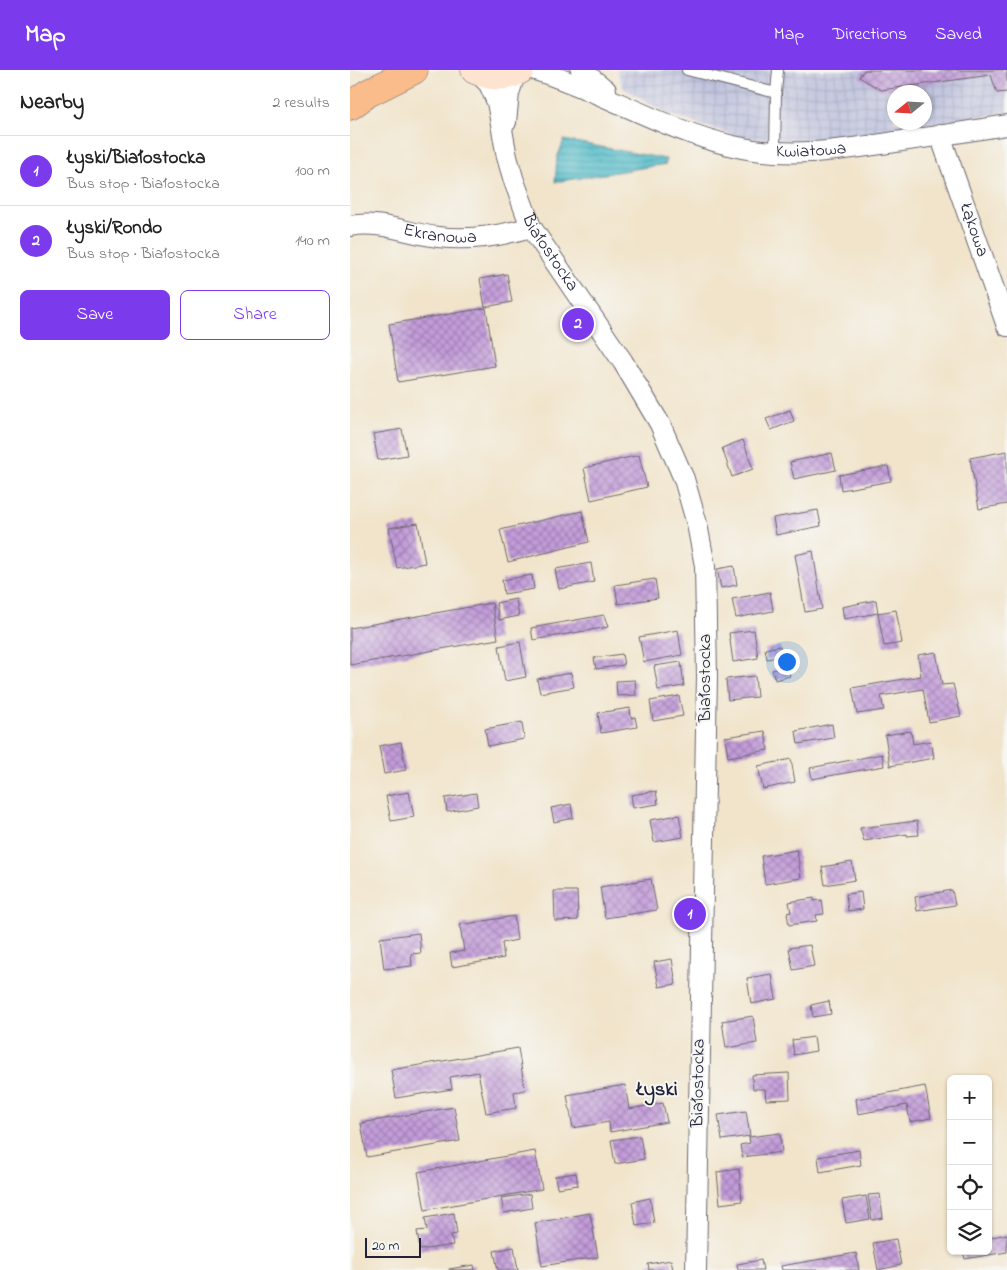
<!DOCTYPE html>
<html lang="en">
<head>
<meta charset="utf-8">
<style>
  body { margin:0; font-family:"Indie Flower",sans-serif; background:#f2f2f2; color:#222 }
  .controls { position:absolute; right:15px; bottom:15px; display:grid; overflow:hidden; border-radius:8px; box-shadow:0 1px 4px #0004 }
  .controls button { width:45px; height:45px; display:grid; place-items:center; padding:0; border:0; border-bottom:1px solid #e0e0e0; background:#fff; color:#222; font:25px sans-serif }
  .compass { position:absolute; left:537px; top:15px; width:45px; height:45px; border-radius:50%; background:#fff; box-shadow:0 1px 4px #0004; rotate:252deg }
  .scale { position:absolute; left:15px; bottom:12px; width:56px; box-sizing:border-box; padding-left:5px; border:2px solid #22223b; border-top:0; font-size:14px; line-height:18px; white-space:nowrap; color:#22223b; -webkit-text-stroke:4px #f6f6f2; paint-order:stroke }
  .you { position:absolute; left:436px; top:591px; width:18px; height:18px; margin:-12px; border:4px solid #fff; border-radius:50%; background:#1a73e8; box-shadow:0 0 0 8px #1a73e833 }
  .badge { display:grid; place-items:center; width:32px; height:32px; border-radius:50%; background:#7c3aed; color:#fff; font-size:16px; font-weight:700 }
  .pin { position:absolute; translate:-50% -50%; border:2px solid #fff; box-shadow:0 1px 5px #0006 }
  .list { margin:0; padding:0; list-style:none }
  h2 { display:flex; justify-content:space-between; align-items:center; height:65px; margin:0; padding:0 20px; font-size:21px }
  h2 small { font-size:16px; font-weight:400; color:#767676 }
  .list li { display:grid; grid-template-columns:32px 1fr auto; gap:15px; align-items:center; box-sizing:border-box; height:70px; padding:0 20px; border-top:1px solid #e0e0e0 }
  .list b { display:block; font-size:19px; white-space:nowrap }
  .list p { margin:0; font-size:16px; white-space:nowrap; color:#767676 }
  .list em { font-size:16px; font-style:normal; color:#767676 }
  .actions { display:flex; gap:10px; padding:15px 20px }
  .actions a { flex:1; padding:11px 0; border:1px solid #7c3aed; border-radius:8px; text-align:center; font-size:18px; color:#7c3aed }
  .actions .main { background:#7c3aed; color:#fff }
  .icon { flex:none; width:28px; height:28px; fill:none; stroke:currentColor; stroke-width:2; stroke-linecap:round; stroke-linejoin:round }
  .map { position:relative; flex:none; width:657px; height:1200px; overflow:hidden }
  header { display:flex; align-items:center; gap:30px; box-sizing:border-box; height:70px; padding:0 25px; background:#7c3aed; color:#fff }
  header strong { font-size:24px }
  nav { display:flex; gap:28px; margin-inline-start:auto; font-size:18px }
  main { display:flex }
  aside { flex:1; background:#fff }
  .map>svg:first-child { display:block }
  .industrial { fill:url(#industrial-grid); fill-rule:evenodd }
  .water { fill:url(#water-rules); stroke:#386e81 }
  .building { fill:url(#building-cross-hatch) }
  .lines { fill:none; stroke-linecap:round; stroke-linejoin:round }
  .lane-casing { stroke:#6a666d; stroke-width:12 }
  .street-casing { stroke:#6a666d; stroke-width:22 }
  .secondary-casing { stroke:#6a666d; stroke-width:29 }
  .highway-casing { stroke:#6a666d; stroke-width:29 }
  .lane { stroke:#fff; stroke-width:10 }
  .street { stroke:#fff; stroke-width:20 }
  .secondary { stroke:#fde4d1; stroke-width:28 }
  .highway { stroke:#fabc8b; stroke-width:28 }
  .labels { text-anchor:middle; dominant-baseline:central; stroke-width:4; stroke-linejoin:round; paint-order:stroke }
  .street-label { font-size:18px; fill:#22223b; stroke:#f6f6f2 }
  .quarter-label { font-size:20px; font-weight:bold; fill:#22223b; stroke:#f6f6f2 }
</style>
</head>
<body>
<header>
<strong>Map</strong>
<nav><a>Map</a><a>Directions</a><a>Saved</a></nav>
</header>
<main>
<aside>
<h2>Nearby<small>2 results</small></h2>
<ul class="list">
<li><span class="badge">1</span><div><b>Łyski/Białostocka</b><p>Bus stop · Białostocka</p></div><em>100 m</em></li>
<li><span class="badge">2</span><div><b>Łyski/Rondo</b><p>Bus stop · Białostocka</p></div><em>140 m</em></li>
</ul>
<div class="actions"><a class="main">Save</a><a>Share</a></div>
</aside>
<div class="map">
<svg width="657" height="1200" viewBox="0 0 657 1200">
  <defs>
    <pattern id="industrial-grid" width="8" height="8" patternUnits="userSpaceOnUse" patternTransform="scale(1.25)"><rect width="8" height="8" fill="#bfc2dd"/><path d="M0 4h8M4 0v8" fill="none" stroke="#a4a6bf"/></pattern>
    <pattern id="water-rules" width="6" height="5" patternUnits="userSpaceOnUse" patternTransform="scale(1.25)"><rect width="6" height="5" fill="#4dbac7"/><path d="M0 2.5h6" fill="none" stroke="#4097a3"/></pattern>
    <pattern id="building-cross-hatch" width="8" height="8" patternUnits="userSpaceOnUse" patternTransform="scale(1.25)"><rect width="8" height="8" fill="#c39cd9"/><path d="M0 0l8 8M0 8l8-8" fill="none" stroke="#9e7fb1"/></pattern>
  </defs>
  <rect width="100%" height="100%" fill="#f6f6f2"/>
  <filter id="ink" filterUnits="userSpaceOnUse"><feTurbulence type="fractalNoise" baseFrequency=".02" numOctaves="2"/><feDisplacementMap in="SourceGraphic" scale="10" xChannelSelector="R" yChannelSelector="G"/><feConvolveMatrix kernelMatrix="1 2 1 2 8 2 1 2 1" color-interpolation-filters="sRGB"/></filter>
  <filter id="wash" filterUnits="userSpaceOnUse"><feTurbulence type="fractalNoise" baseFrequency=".0096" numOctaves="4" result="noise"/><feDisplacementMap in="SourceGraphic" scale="20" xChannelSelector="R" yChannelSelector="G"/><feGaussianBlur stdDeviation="1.12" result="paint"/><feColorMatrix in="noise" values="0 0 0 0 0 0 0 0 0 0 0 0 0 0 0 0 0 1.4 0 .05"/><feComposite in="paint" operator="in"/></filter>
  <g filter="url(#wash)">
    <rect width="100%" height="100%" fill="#f1e4cb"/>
    <path class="industrial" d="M267,0H657V42L482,72L395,69L320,45L273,18ZM544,22H574V52H544Z"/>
    <path class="water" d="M214,70L316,89V94L205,112L207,88Z"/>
    <g id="blocks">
      <path class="building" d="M514,0H657V22L647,23L641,5L531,20L509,7Z
        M157,204L162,232L135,237L130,209Z
        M136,238L145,296L48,312L39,254Z
        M440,340L444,351L421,360L416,349Z
        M52,359L57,385L28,390L23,364Z
        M393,370L403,399L382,407L372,378Z
        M657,381V434L629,439L620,388Z
        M482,383L486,400L444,409L440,392Z
        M289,385L297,417L241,430L234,398Z
        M538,396L541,411L491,420L489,405Z
        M468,440L471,456L426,465L423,448Z
        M232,441L239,472L158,492L150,460Z
        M68,453L75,493L47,498L39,458Z
        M463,481L472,539L455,542L445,485Z
        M241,493L244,512L209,519L205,499Z
        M384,496L387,515L371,518L367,499Z
        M182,505L184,519L154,524L152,510Z
        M305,509L308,528L268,534L265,515Z
        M420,522L423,541L386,548L382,529Z
        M166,529L169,546L149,550L146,533Z
        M526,530L528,543L494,549L492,537Z
        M142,533L148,569L0,595V558Z
        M546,540L552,573L534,576L528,543Z
        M254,545L258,557L183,570L181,558Z
        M328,560L332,585L294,592L289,567Z
        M404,560L408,588L383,592L379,563Z
        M170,572L176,607L155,611L149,576Z
        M430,576L432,586L417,589L415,579Z
        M586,582L592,615L603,614L611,646L579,652L573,619L531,626L534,640L507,644L502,618L571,606L568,585Z
        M272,584L274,595L246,599L244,588Z
        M331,592L334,616L308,620L304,596Z
        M437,596L440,606L425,610L422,600Z
        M221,603L224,617L190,623L187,609Z
        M405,606L407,627L378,630L376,609Z
        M285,610L286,625L267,626L266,611Z
        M329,626L333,646L303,651L300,631Z
        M280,638L281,648L285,647L287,657L251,663L248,643Z
        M172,652L174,669L138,676L135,659Z
        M482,654L484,668L448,674L446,661Z
        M415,661L418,680L378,687L375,667Z
        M561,661L563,674L581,671L584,688L540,696L535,665Z
        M51,672L56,700L34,704L29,676Z
        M532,684L534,696L462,709L460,698Z
        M441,689L445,712L413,719L408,696Z
        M306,721L308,734L283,738L281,725Z
        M59,722L64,747L41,751L36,726Z
        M126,723L128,736L97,742L95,728Z
        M221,734L223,748L204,752L201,738Z
        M329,745L333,767L304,772L300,750Z
        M567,751L569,765L557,766V764L514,771L510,758Z
        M447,780L451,808L415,814L411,786Z
        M502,792L505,810L475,815L472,797Z
        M301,809L307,840L255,848L250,817Z
        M602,820L605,835L567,841L565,827Z
        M204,821H227L228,850L205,851Z
        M511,822L513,839L498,841L496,824Z
        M464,828V831L472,830L474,844L466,845L467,851L439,855L437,843L441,842L439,832Z
        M164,846L167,870L152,873L154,888L102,897L100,883L114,881L110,855Z
        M69,863L71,883L61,884L62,896L34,899L30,868Z
        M460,875L464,896L443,900L439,878Z
        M322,889L326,914L309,917L304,892Z
        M422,904L426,929L401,934L397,908Z
        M479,931L481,944L463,947L461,935Z
        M403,946L407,973L376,978L372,951Z
        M464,967L466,981L444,985L442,970Z
        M168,978L175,1020L164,1022L166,1038L136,1043L128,1002L100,1007L102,1019L46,1028L41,1000Z
        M439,1003L440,1029L416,1030L415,1019H403L402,1005Z
        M275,1015L279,1039L313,1033L317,1052L260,1062L259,1052L223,1058L217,1025Z
        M575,1016L581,1048L560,1052L557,1035L508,1044L506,1029Z
        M104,1037L110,1071L17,1087L11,1053Z
        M396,1041L400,1066L372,1070L368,1045Z
        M430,1063L432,1082L392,1087L390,1075L400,1073L399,1067Z
        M290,1066L294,1089L265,1094L261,1070Z
        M509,1080L511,1095L470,1102L468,1087Z
        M185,1081L192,1119L75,1140L68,1102Z
        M389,1099L392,1131L370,1134L367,1102Z
        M226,1103L228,1115L207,1118L205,1106Z
        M180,1124L182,1138L154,1143L151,1128Z
        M530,1124L533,1148L522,1150L518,1125Z
        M516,1126L520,1149L496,1153L492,1130Z
        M300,1128L304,1153L286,1156L282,1132Z
        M104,1143L107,1164L101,1165L103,1175L70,1180L67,1161L77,1160L75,1148Z
        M240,1143L248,1187L192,1196L185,1153Z
        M657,1164V1182L615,1189L613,1181H638V1168Z
        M546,1169L551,1195L528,1200L523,1173Z
        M164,1177L168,1200H148L144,1181Z
        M506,1183L509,1200H432L431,1196Z
        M321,1190L323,1200H299L298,1194Z
        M411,1190L413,1200H388L387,1194Z
        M124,1195L125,1200H99V1199Z"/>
    </g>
  </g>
  <g filter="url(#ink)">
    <use href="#blocks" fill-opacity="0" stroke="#6a666d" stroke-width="1"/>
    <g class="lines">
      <g class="lane-casing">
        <path id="lane" d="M337,0L426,23
          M425,83L426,23L428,0"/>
      </g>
      <g class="street-casing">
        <g id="street">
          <path id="s1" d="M125,0L139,14L147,32L157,87L164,111L181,157L273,292L310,354L334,409L347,454L355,496L357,606L346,1200"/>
          <path id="s2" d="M185,0C253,21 314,60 383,76C437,89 491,80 545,72C582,67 620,61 657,55"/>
          <path d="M231,0L256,20"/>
          <path d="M156,52L159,23L166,2"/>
          <path id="s3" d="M590,65L657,256"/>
          <path id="s4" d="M0,156C30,150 59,164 88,167C120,171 151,166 181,157"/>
        </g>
      </g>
      <g class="secondary-casing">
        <path id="secondary" d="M125,0C140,6 154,9 170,0"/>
      </g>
      <g class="highway-casing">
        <path id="highway" d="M0,36L18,23L64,0"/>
      </g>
      <use href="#lane" class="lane"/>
      <use href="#street" class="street"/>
      <use href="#secondary" class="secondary"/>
      <use href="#highway" class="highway"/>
    </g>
  </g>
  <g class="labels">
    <g class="street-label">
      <text stroke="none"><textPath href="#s2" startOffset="291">Kwiatowa</textPath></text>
      <text stroke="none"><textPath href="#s3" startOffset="101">Łąkowa</textPath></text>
      <text stroke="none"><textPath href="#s4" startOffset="91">Ekranowa</textPath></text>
      <text stroke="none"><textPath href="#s1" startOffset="201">Białostocka</textPath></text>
      <text transform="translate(356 608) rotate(-90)">Białostocka</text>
      <text transform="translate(349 1013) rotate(-89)">Białostocka</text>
    </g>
    <g class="quarter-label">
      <text x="307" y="1020">Łyski</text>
    </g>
  </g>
</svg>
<div class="controls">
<button>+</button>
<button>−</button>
<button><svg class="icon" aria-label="locate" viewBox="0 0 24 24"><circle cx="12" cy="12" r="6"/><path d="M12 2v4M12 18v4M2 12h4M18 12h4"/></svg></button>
<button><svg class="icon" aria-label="layers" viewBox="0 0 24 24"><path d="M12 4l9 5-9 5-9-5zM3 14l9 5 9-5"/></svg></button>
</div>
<svg class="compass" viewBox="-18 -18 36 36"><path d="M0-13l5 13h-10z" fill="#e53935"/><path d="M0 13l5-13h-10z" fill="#767676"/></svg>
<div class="scale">20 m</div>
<div class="you"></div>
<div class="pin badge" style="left:340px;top:844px">1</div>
<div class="pin badge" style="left:228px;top:254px">2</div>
</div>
</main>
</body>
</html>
